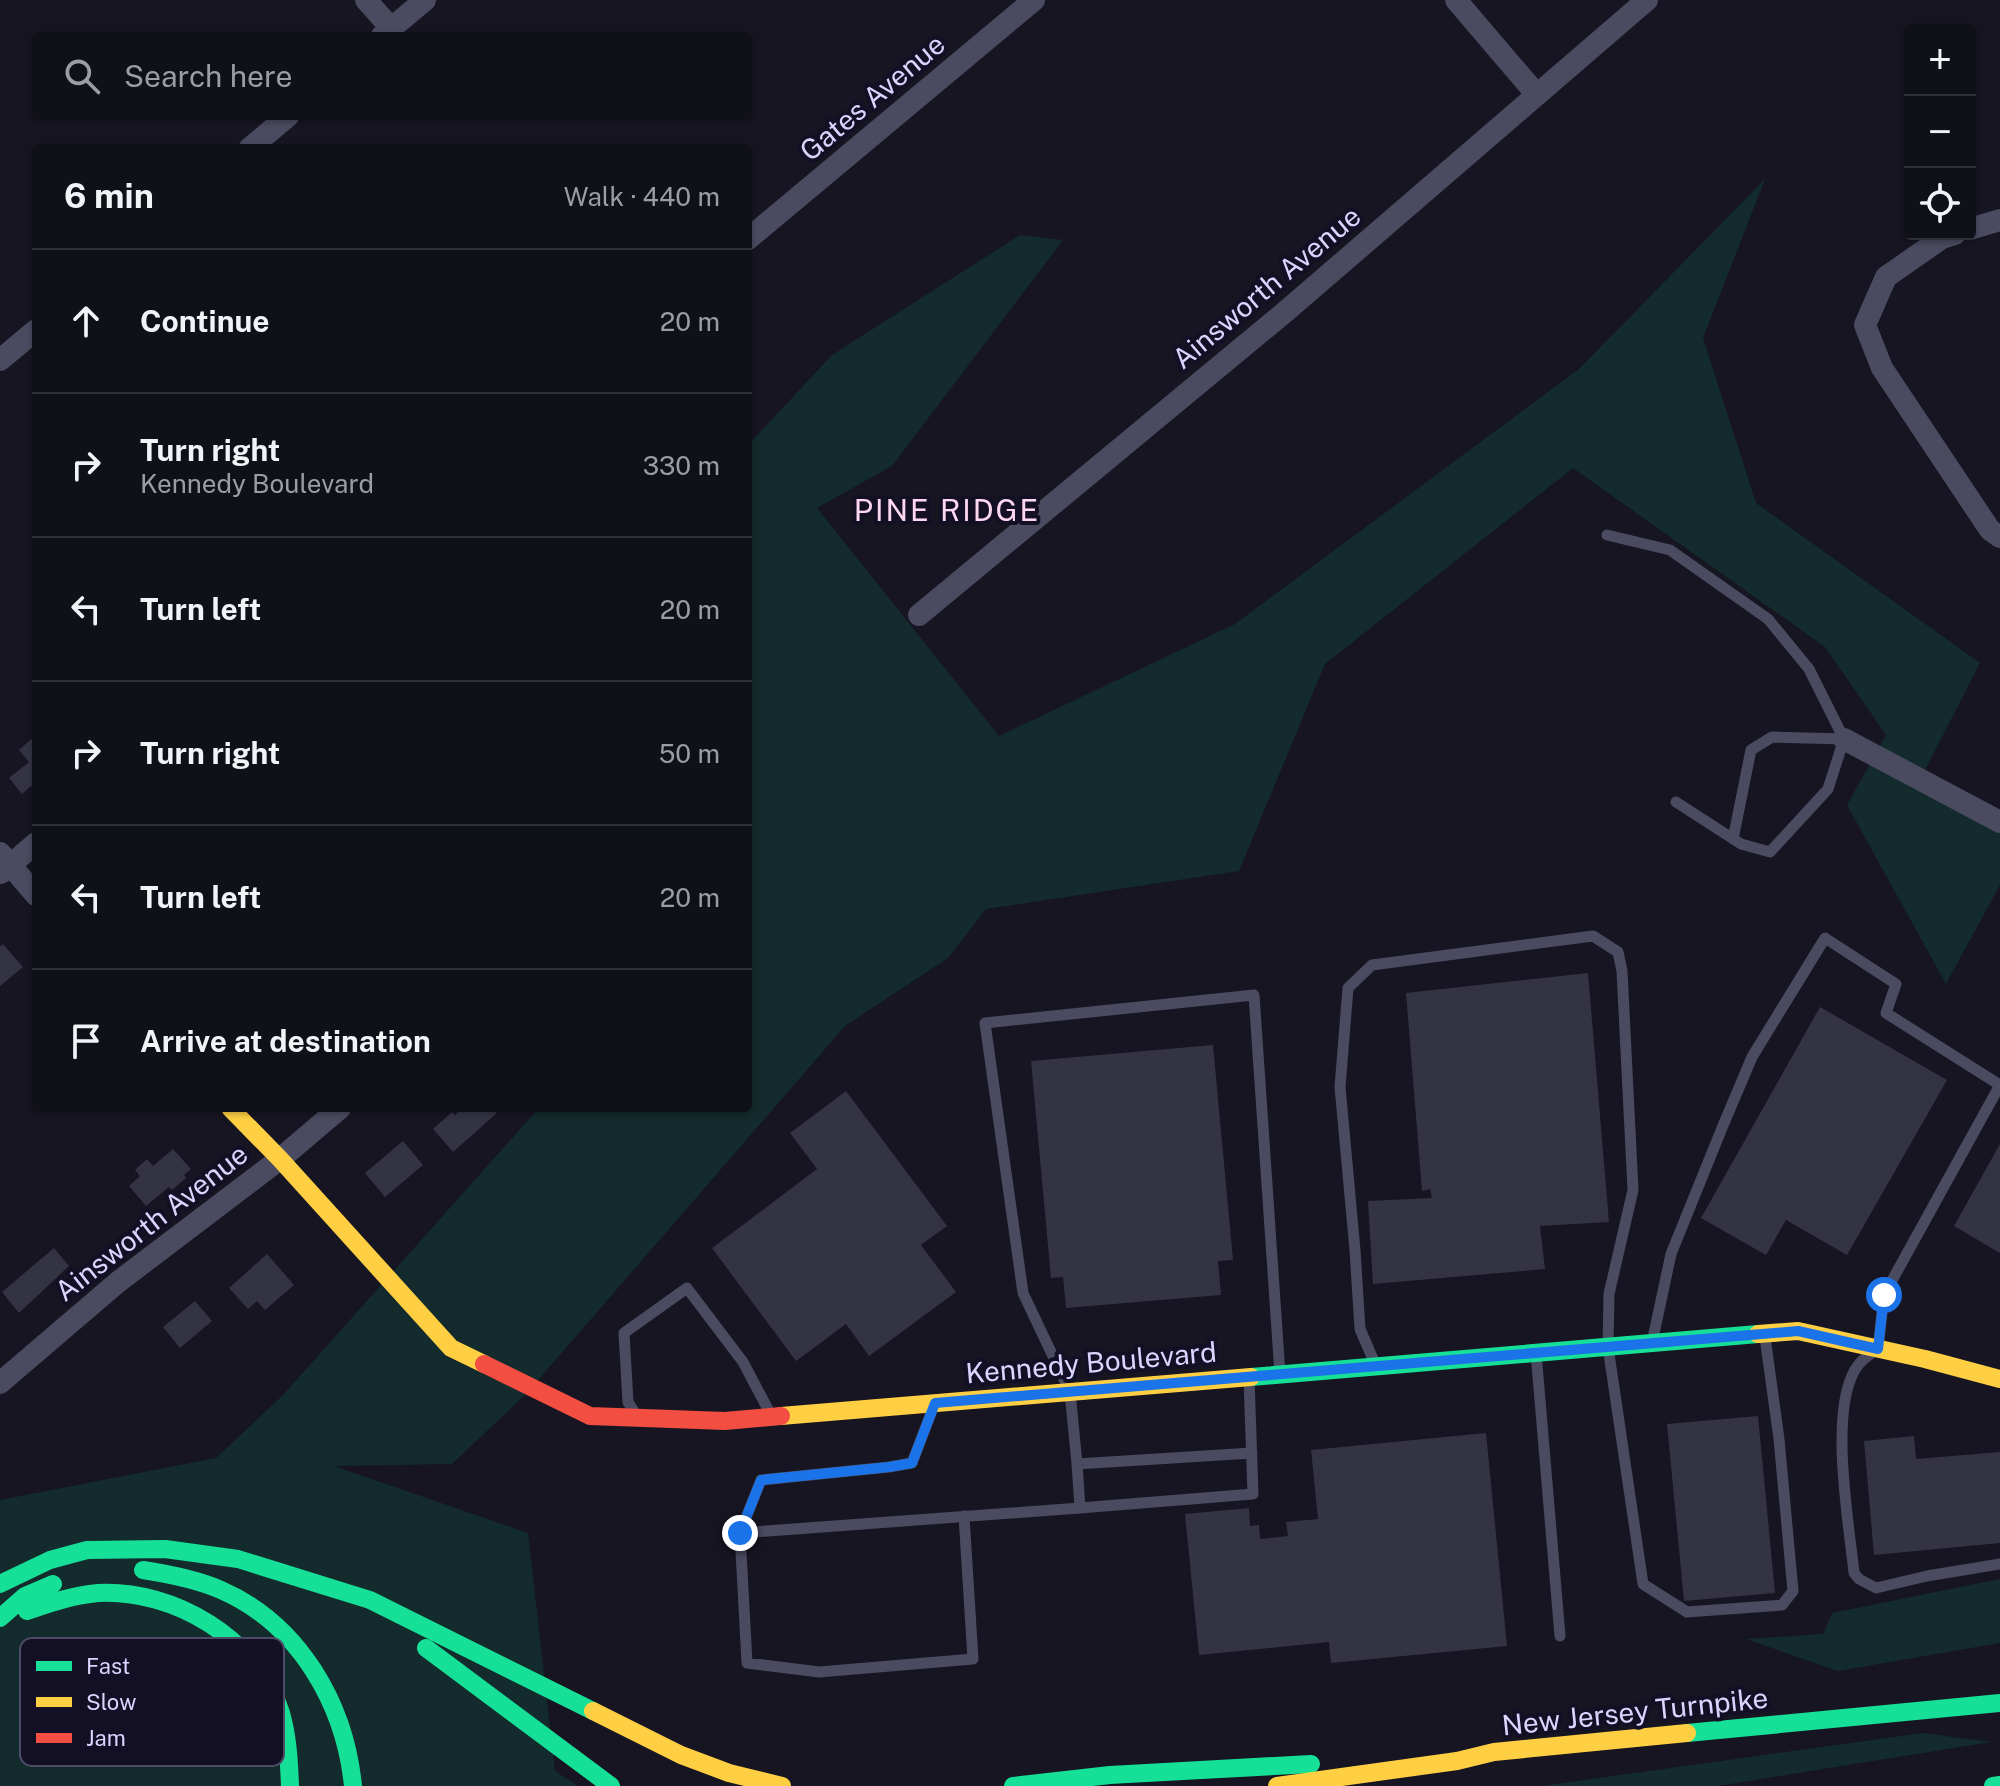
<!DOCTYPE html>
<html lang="en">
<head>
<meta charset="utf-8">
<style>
  body { margin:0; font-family:"Public Sans",sans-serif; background:#191922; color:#f1f3f6 }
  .controls { position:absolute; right:24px; top:24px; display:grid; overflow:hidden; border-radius:8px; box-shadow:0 2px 6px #0004 }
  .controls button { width:72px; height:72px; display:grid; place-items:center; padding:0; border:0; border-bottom:2px solid #303038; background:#101019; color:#f1f3f6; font:40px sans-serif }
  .stop { position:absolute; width:24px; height:24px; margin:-18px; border:6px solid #1a73e8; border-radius:50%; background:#fff }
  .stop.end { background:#1a73e8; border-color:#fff; box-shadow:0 2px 8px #0008 }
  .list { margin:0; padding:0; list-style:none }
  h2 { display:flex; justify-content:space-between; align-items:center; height:104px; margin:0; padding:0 32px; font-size:34px }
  h2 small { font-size:26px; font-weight:400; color:#9c9da2 }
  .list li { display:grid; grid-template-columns:52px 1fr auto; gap:24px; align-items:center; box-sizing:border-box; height:144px; padding:0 32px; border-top:2px solid #303038 }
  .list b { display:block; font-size:30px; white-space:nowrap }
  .list p { margin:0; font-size:26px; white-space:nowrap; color:#9c9da2 }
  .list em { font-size:26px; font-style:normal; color:#9c9da2 }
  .icon { flex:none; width:44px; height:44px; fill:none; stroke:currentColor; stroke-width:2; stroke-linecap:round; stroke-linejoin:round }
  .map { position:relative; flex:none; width:2000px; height:1786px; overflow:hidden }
  .search { position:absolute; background:#101019; box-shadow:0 2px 6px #0004; left:32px; top:32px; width:720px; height:88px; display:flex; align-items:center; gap:20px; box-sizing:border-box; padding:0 28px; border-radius:8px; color:#9c9da2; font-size:30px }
  .panel { position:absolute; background:#101019; box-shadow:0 2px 6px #0004; left:32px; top:144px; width:720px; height:968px; border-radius:8px }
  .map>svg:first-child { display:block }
  .green { fill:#132b2c }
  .building { fill:#343343 }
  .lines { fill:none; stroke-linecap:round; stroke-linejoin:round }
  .lane { stroke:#4a4a61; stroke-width:11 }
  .street { stroke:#4a4a61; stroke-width:22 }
  .fast { stroke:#16e098; stroke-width:18 }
  .slow { stroke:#ffcf43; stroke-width:18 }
  .jam { stroke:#f24e42; stroke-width:18 }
  .route { stroke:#1a73e8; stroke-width:10 }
  .labels { text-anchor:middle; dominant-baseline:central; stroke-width:8; stroke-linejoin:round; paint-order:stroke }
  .street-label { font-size:28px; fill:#d9d5fe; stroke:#131026 }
  .neighbourhood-label { font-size:30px; letter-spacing:2px; fill:#fed7f1; stroke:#131026 }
  .key { fill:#131026; stroke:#4e4b67; stroke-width:2 }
  .key-label { font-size:22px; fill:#d9d5fe }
</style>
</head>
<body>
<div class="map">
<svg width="2000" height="1786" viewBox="0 0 2000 1786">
  <rect width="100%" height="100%" fill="#161521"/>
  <path class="green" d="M1765,179L1703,338L1756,503L1980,663L1923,774L2000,818V885L1946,984L1847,805L1886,735L1825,647L1573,468L1325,664L1239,871L986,909L948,958L845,1026L526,1394L452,1464L334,1466L528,1533L555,1771L578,1786H0V1500L216,1458L283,1395L539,1108H748V445L832,355L1020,235L1063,240L892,466L817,508L999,736L1235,624L1579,369Z
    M2000,1579V1643L1838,1671L1746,1639L1823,1634L1832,1613Z
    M1923,1733L1991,1742L1718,1786H1541Z"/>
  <path class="building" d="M36,735V787L33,789L31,786L22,794L9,778L29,762L19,750Z
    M3,944L23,967L0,986V947Z
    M1588,973L1609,1222L1540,1226L1545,1269L1373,1284L1368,1201L1432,1198L1430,1189L1422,1191L1406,993Z
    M1820,1007L1947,1080L1847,1255L1786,1220L1766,1255L1701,1218Z
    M1213,1045L1233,1260L1218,1261L1221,1295L1066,1308L1063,1277L1051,1278L1031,1061Z
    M846,1091L947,1226L921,1245L956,1292L869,1356L846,1324L796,1361L712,1248L817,1169L790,1133Z
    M462,1108H492L497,1113L453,1152L433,1129L452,1112L455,1115Z
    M403,1141L423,1165L385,1197L365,1173Z
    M2000,1144V1253L1954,1226Z
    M173,1149L191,1169L184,1175L186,1178L172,1190L169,1187L146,1206L129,1186L140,1176L135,1170L147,1159L153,1166Z
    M54,1248L69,1266L19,1313L2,1292Z
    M267,1254L294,1285L265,1310L257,1301L248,1309L229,1288Z
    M195,1301L212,1321L180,1348L163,1327Z
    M1758,1416L1775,1593L1684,1601L1667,1424Z
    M1486,1433L1507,1646L1331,1663L1329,1642L1199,1655L1185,1514L1249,1508L1250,1526L1259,1525L1260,1539L1288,1536L1286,1522L1318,1519L1311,1450Z
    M1914,1436L1916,1459L2000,1452V1543L1874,1555L1864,1441Z"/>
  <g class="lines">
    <path class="lane" d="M1607,535L1670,550L1768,619L1809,669L1844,739L1828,789L1770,852L1741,844L1676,802
      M1733,839L1751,750L1772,737L1844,739
      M1652,1343L1671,1254L1722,1128L1752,1057L1825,938L1896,984L1886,1013L2000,1085L1884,1295L1878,1349C1872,1353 1864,1358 1859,1364C1827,1403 1849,1523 1854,1573L1859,1579L1876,1588L1927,1576L2000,1564
      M1536,1353L1560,1636
      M1376,1366L1360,1329L1355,1250L1340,1087L1348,988L1372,965L1593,936L1618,952L1622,971L1633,1190L1609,1294L1608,1347L1643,1584L1687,1612L1782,1605L1793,1591L1779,1439L1765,1337
      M1249,1378L1253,1494L1080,1508L1077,1464L1252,1453
      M635,1413L628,1402L624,1333L687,1288L743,1362L770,1413
      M1077,1464L1070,1392L1023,1293L985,1023L1254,995L1280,1374
      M964,1516L973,1659L819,1672L747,1663L740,1533L1080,1508
      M740,1533L761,1480L889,1467L912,1463L933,1408"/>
    <path class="street" d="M366,0L391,28
      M1456,0L1537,95
      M382,36L425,0
      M250,148L288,116
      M1970,229L2000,220
      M1955,234L1942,238L1886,277L1865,325L1882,368L1990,530L2000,537
      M748,239L1034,0
      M0,360L36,330
      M919,615L1285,312L1647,0
      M1844,739L2000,822
      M0,853L36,895
      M1,873L36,843
      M0,1383L118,1282L280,1159L340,1108"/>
    <path class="fast" d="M1251,1377L1758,1334
      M143,1570C169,1574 196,1579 221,1590C299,1624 345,1704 353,1786
      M0,1584L50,1560L87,1550L165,1549L238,1559L370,1600L593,1711
      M27,1611C50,1603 74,1595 98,1593C174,1589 258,1639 281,1713C288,1738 289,1761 290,1786
      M0,1618L25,1596L53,1584
      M426,1648L611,1786
      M1687,1733L2000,1703
      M1013,1786L1110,1775L1311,1764
      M1993,1786L2000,1785"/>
    <path class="slow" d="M230,1108L280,1159L451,1348L484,1364
      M1758,1334L1798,1331L1925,1359L2000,1379
      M781,1416L1251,1377
      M593,1711L681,1755L729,1773L782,1786
      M1277,1786L1457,1761L1494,1752L1687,1733"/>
    <path class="jam" d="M484,1364L590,1416L725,1421L781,1416"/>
  </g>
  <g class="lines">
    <path class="route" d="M740,1533L761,1480L889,1467L912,1463L935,1403L1798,1331L1878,1349L1884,1295"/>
  </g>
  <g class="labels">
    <g class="street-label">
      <text transform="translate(872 97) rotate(-40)">Gates Avenue</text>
      <text transform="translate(1266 287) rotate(-40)">Ainsworth Avenue</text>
      <text transform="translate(151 1222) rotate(-38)">Ainsworth Avenue</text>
      <text transform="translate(1091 1362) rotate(-5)">Kennedy Boulevard</text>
      <text transform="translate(1635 1711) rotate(-6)">New Jersey Turnpike</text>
    </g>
    <g class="neighbourhood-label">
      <text x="947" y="510">PINE RIDGE</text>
    </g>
  </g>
  <rect x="20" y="1638" width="264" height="128" rx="12" class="key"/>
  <rect x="36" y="1661" width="36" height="10" fill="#16e098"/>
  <rect x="36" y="1697" width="36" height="10" fill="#ffcf43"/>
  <rect x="36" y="1733" width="36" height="10" fill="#f24e42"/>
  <g class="key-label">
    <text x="86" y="1674">Fast</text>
    <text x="86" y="1710">Slow</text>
    <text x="86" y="1746">Jam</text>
  </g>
</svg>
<div class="controls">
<button>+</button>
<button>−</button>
<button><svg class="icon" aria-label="locate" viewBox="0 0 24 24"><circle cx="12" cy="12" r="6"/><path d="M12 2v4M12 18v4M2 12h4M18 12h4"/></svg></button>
</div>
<div class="stop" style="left:1884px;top:1295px"></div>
<div class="stop end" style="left:740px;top:1533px"></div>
<div class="search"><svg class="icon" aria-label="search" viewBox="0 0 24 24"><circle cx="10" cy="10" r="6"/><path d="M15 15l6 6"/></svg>Search here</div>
<section class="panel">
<h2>6 min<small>Walk · 440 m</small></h2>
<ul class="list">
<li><svg class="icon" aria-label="ahead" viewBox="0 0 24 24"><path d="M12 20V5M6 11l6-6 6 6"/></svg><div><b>Continue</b></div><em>20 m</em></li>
<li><svg class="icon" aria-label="right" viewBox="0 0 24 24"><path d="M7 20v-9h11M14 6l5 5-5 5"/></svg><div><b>Turn right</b><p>Kennedy Boulevard</p></div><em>330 m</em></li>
<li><svg class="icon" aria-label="left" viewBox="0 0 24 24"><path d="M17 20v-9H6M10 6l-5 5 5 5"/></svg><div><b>Turn left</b></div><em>20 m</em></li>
<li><svg class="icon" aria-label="right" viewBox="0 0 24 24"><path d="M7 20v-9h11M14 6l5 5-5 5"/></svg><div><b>Turn right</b></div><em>50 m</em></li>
<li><svg class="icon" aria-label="left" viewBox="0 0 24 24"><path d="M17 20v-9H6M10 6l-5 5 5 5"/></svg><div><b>Turn left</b></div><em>20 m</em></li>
<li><svg class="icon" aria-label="arrive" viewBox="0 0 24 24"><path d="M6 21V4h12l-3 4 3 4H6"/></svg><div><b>Arrive at destination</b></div></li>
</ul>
</section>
</div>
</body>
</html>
